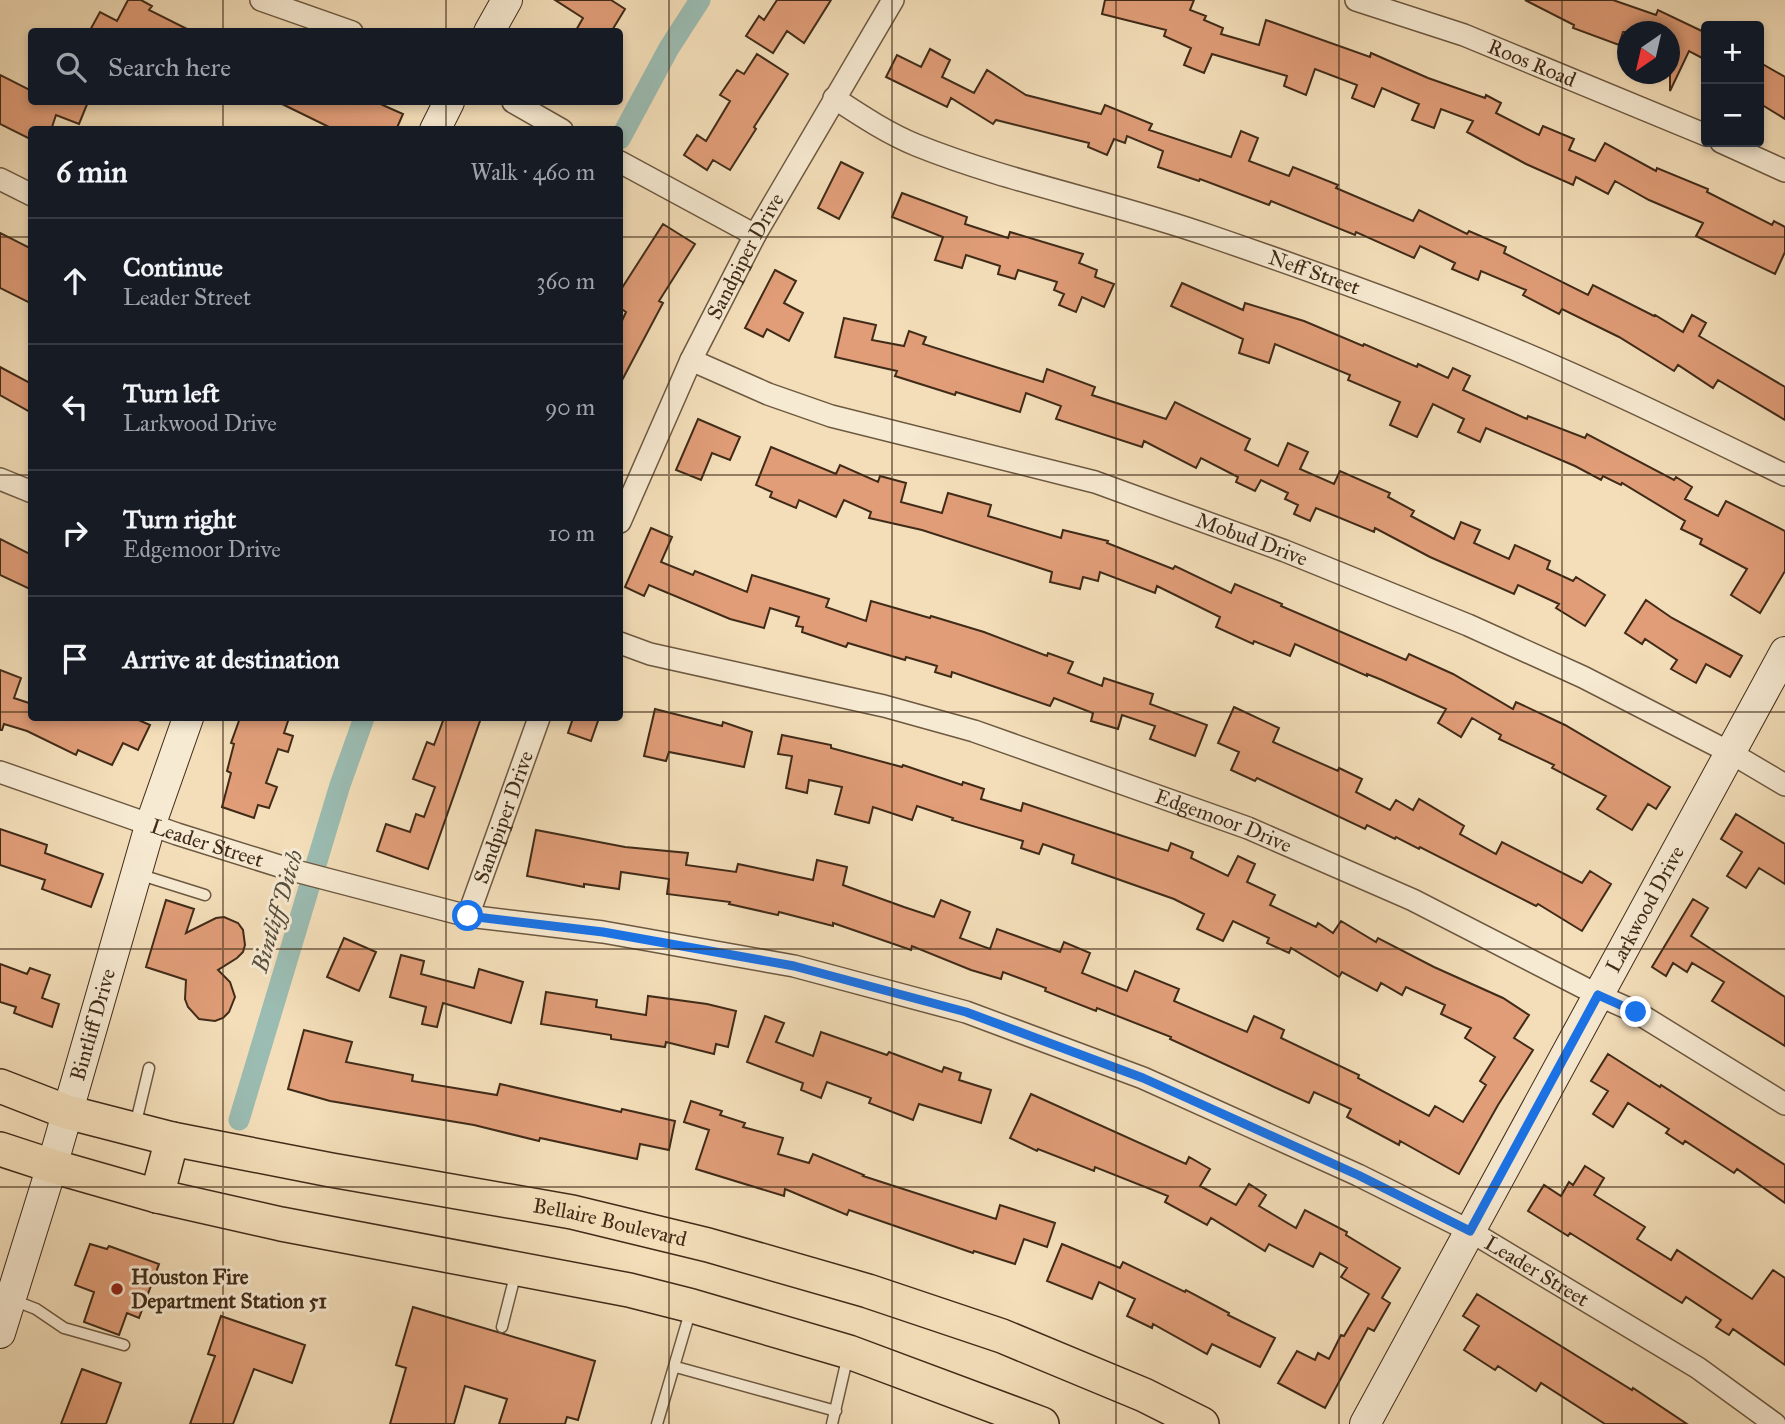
<!DOCTYPE html>
<html lang="en">
<head>
<meta charset="utf-8">
<style>
  body { margin:0; font-family:"IM FELL Great Primer",serif; background:#242831; color:#f1f3f6 }
  .controls { position:absolute; right:21px; top:21px; display:grid; overflow:hidden; border-radius:7px; box-shadow:0 4px 10px #0003 }
  .controls button { width:63px; height:63px; display:grid; place-items:center; padding:0; border:0; border-bottom:2px solid #363941; background:#171b24; color:#f1f3f6; font:35px sans-serif }
  .compass { position:absolute; left:1617px; top:21px; width:63px; height:63px; border-radius:50%; background:#171b24; box-shadow:0 4px 10px #0003; rotate:214deg }
  .stop { position:absolute; width:21px; height:21px; margin:-16px; border:5px solid #1a73e8; border-radius:50%; background:#fff }
  .stop.end { background:#1a73e8; border-color:#fff; box-shadow:0 2px 7px #0008 }
  .list { margin:0; padding:0; list-style:none }
  h2 { display:flex; justify-content:space-between; align-items:center; height:91px; margin:0; padding:0 28px; font-size:30px }
  h2 small { font-size:23px; font-weight:400; color:#9ea1a6 }
  .list li { display:grid; grid-template-columns:46px 1fr auto; gap:21px; align-items:center; box-sizing:border-box; height:126px; padding:0 28px; border-top:2px solid #363941 }
  .list b { display:block; font-size:26px; white-space:nowrap }
  .list p { margin:0; font-size:23px; white-space:nowrap; color:#9ea1a6 }
  .list em { font-size:23px; font-style:normal; color:#9ea1a6 }
  .icon { flex:none; width:38px; height:38px; fill:none; stroke:currentColor; stroke-width:2; stroke-linecap:round; stroke-linejoin:round }
  .map { position:relative; flex:none; width:1785px; height:1424px; overflow:hidden }
  .search { position:absolute; background:#171b24; box-shadow:0 4px 10px #0003; left:28px; top:28px; width:595px; height:77px; display:flex; align-items:center; gap:18px; box-sizing:border-box; padding:0 24px; border-radius:7px; color:#9ea1a6; font-size:26px }
  .panel { position:absolute; background:#171b24; box-shadow:0 4px 10px #0003; left:28px; top:126px; width:595px; height:595px; border-radius:7px }
  .map>svg:first-child { display:block }
  .lines { fill:none; stroke-linecap:round; stroke-linejoin:round }
  .canal { stroke:#9bbcb2; stroke-width:21 }
  .building { fill:#e09d78; stroke:#402b18; stroke-width:2 }
  .lane-casing { stroke:#6d5840; stroke-width:13 }
  .street-casing { stroke:#6d5840; stroke-width:24 }
  .secondary-casing { stroke:#402b18; stroke-width:32 }
  .primary-casing { stroke:#402b18; stroke-width:36 }
  .lane { stroke:#f7ead2; stroke-width:10 }
  .street { stroke:#f7ead2; stroke-width:21 }
  .secondary { stroke:#f7ead2; stroke-width:30 }
  .primary { stroke:#f3deb9; stroke-width:33 }
  .route { stroke:#1a73e8; stroke-width:9 }
  .grid { fill:none; stroke:#402b18; stroke-width:2; stroke-opacity:0.55 }
  .poi-dot { fill:#8f2418; stroke:#f7ead2; stroke-width:2.5 }
  .labels { text-anchor:middle; dominant-baseline:central; stroke-width:6; stroke-linejoin:round; paint-order:stroke }
  .street-label { font-size:21px; fill:#402b18; stroke:#f7ead2 }
  .poi-label { font-size:21px; font-weight:bold; fill:#402b18; stroke:#f7ead2; text-anchor:start }
  .water-label { font-size:23px; font-style:italic; fill:#574f3e; stroke:#f7ead2 }
</style>
</head>
<body>
<div class="map">
<svg width="1785" height="1424" viewBox="0 0 1785 1424">
  <rect width="100%" height="100%" fill="#f3deb9"/>
  <filter id="stains"><feTurbulence type="fractalNoise" baseFrequency=".00286" numOctaves="4"/><feColorMatrix values="0 0 0 0 .2 0 0 0 0 .09 0 0 0 0 .02 0 0 0 .5 -.17"/></filter>
  <radialGradient id="worn" r=".72"><stop offset=".6" stop-color="#630" stop-opacity="0"/><stop offset="1" stop-color="#630" stop-opacity=".3"/></radialGradient>
  <g class="lines">
    <path class="canal" d="M620,139L669,48L700,0
      M239,1120L340,785L364,718"/>
  </g>
  <path class="building" d="M128,0H141L152,6L149,10L193,32H89L100,12L117,21Z
    M555,0H611L625,9L611,32H575L583,18Z
    M777,0H831L804,43L787,31L773,53L746,36L759,16L764,20Z
    M1105,0H1194L1190,10L1206,16L1204,20L1223,28L1221,34L1259,45L1266,20L1370,57L1371,53L1428,78L1485,98L1486,95L1501,103L1496,113L1539,135L1543,126L1574,139L1569,150L1595,161L1605,143L1656,171L1657,168L1708,189L1707,192L1772,225L1774,221L1785,227V252L1775,274L1696,236L1703,223L1649,200L1615,181L1608,194L1576,177L1573,185L1526,164L1467,132L1473,121L1441,109L1434,128L1412,120L1419,104L1382,88L1374,107L1352,98L1357,85L1315,69L1306,95L1284,86L1287,76L1212,54L1204,73L1184,65L1191,48L1164,36L1166,30L1102,14Z
    M1525,0H1613L1656,15L1658,10L1706,33V60L1689,51L1670,91V32H1623L1619,45L1573,28L1574,25Z
    M930,49L950,60L942,77L974,93L987,70L1026,95L1101,114L1105,105L1152,124L1149,130L1231,157L1241,131L1258,138L1249,161L1289,176L1293,167L1338,185L1336,188L1413,221L1419,210L1467,234L1469,231L1506,247L1504,253L1588,295L1593,285L1654,316L1655,315L1683,332L1692,315L1706,323L1699,336L1785,387V420L1718,380L1713,388L1678,365L1674,371L1619,337L1562,309L1559,314L1523,295L1526,290L1481,271L1478,280L1452,269L1455,263L1420,246L1414,258L1356,232L1355,235L1271,201L1269,205L1200,179L1199,181L1158,167L1163,151L1127,136L1125,143L1114,139L1107,155L1088,147L1089,143L996,120L993,124L951,98L947,107L886,77L897,55L921,67Z
    M757,54L788,74L754,127L756,129L730,170L713,160L707,170L684,155L697,135L706,141L730,101L720,95L737,70L744,74Z
    M1759,62L1785,77V119L1759,103Z
    M0,75L32,91V102H88L79,124L56,115L51,130H32V140L0,124Z
    M278,102H376L403,114L396,130H335Z
    M841,162L863,173L839,219L818,208Z
    M902,193L967,217L965,224L1008,238L1010,232L1083,254L1079,263L1097,270L1095,277L1114,284L1104,307L1082,297L1076,312L1059,305L1064,294L1054,290L1057,282L1018,270L1015,279L998,274L1000,266L966,255L962,268L935,260L943,237L892,217Z
    M663,224L695,244L659,301L663,303L620,384V325L626,312L620,308V291Z
    M0,233L32,249V304L0,288Z
    M775,270L796,281L784,303L803,313L789,341L767,329L763,337L745,328Z
    M1182,283L1243,310L1245,303L1304,321L1363,346L1364,344L1417,367L1418,364L1448,378L1453,368L1470,376L1463,390L1527,419L1528,416L1585,438L1587,434L1674,480L1676,477L1692,487L1685,499L1718,516L1726,501L1785,531V571L1760,613L1731,595L1747,569L1700,544L1702,539L1681,529L1685,521L1622,483L1621,485L1603,476L1601,480L1575,466L1486,428L1480,442L1458,432L1464,419L1433,404L1417,437L1390,425L1400,402L1348,380L1350,375L1275,344L1269,363L1239,353L1243,339L1171,306Z
    M844,318L876,325L872,340L904,346L909,331L926,337L923,344L1043,382L1047,369L1095,387L1092,395L1166,419L1175,402L1250,439L1245,450L1278,466L1288,443L1308,452L1300,469L1334,484L1340,471L1390,493L1388,497L1414,511L1411,516L1454,539L1461,522L1480,530L1474,543L1509,559L1515,545L1550,561L1547,569L1573,581L1576,577L1605,595L1585,626L1556,608L1559,604L1518,585L1514,594L1430,557L1375,528L1374,532L1316,508L1310,521L1294,514L1298,505L1285,499L1288,493L1261,480L1255,491L1236,482L1238,477L1201,458L1196,468L1144,441L1142,447L1056,419L1061,406L1026,393L1020,412L956,392L955,395L895,376L897,371L835,357Z
    M0,367L32,384V413L0,395Z
    M698,419L740,437L730,460L712,453L701,480L676,470Z
    M771,447L836,474L840,465L878,482L880,476L906,483L901,502L942,513L948,493L991,505L988,516L1061,538L1063,530L1108,541L1107,543L1173,569L1175,566L1231,593L1235,584L1282,604L1281,606L1406,660L1409,654L1453,674L1513,709L1516,702L1565,725L1670,787L1656,809L1648,804L1632,830L1597,809L1606,796L1552,768L1554,765L1499,739L1501,735L1472,718L1461,737L1438,723L1446,709L1382,680L1367,674V676L1295,644L1290,656L1254,641L1253,644L1216,627L1220,617L1157,586L1155,593L1100,572L1098,581L1083,577L1080,589L1050,582L1052,572L922,530L869,518L871,512L844,500L836,517L799,500L796,508L770,497L772,492L756,485Z
    M651,528L672,537L661,562L693,575L695,571L747,592L752,575L829,599L826,607L866,621L871,601L930,618L931,616L984,632L1047,656L1048,653L1073,662L1068,673L1102,686L1104,678L1153,694L1150,704L1207,725L1195,756L1150,739L1155,726L1122,715L1118,729L1091,721L1093,713L1054,698L1050,706L952,672L951,677L935,672L937,666L906,657L905,660L848,643L846,647L802,632L803,627L796,626L799,617L770,608L764,628L730,619L649,585L644,596L625,587Z
    M0,539L32,555V590L0,575Z
    M1646,600L1672,618L1742,656L1730,677L1706,664L1696,683L1671,669L1677,660L1645,639L1642,644L1625,633Z
    M0,670L21,678L14,698L32,704V718H134L150,725L138,750L123,743L112,765L78,750L76,755L27,731L4,724L2,730H0Z
    M1234,707L1279,728L1273,742L1338,771L1339,768L1362,779L1356,792L1390,810L1396,800L1413,810L1419,799L1464,826L1460,834L1496,854L1502,842L1582,883L1590,871L1611,884L1582,931L1538,904L1536,906L1420,847L1419,849L1396,837L1395,839L1367,825L1365,829L1257,778L1255,781L1231,770L1239,752L1218,743Z
    M655,709L722,726L723,722L752,732L744,767L669,752L666,761L644,756Z
    M240,718H289L284,733L293,736L288,752L278,749L266,783L277,787L269,808L258,805L254,818L222,807L231,773L227,771L234,744L231,743Z
    M444,718H481L428,869L377,851L386,824L410,832L416,814L424,817L435,787L413,779L427,742L434,745Z
    M573,718H599L591,741L568,733Z
    M782,735L831,745V748L902,767L903,765L962,785L963,782L984,789L981,799L1021,811L1023,803L1168,851L1171,843L1193,852L1191,858L1228,876L1238,856L1255,864L1247,882L1275,895L1270,905L1316,927L1318,923L1333,933L1341,921L1376,942L1378,938L1434,967L1503,998L1529,1015L1514,1038L1533,1050L1498,1105L1459,1174L1400,1141L1399,1145L1347,1117L1351,1109L1314,1092L1309,1103L1170,1039L1171,1037L1097,1008L1096,1011L1045,991L1046,988L1003,972L1001,979L971,970L912,946L911,950L833,923V926L779,912L778,915L729,904L730,902L667,894L669,879L621,872L619,889L584,884V887L527,876L536,830L625,847L688,853L686,865L736,872L738,864L813,880L817,860L847,867L843,885L904,907L934,917L941,900L970,912L960,938L990,949L997,929L1060,952L1064,942L1090,953L1082,973L1127,991L1135,971L1179,989L1174,1001L1247,1032L1254,1016L1284,1030L1281,1038L1359,1075L1358,1078L1429,1116L1435,1106L1463,1122L1486,1085L1480,1081L1495,1057L1465,1038L1471,1028L1441,1014L1445,1005L1406,987L1402,995L1381,983L1377,991L1342,972L1339,977L1291,948L1289,953L1267,943L1269,938L1233,921L1223,941L1197,929L1204,914L1174,899L1072,863L1074,855L1043,844L1039,854L1021,848L1023,841L952,820L953,818L917,806L912,820L873,807L869,823L835,814L842,787L809,780L807,793L786,788L792,756L778,754Z
    M1736,814L1785,844V884L1759,868L1746,888L1727,876L1742,852L1721,839Z
    M0,829L47,845L45,853L103,874L91,907L42,889L45,880L0,865Z
    M1693,899L1708,908L1691,936L1785,997V1046L1712,1001L1724,982L1692,963L1687,972L1673,963L1666,976L1652,967Z
    M166,900L194,909L186,933L216,918L224,917L238,923L243,930L245,945L243,952L237,958L218,970L230,982L235,997L229,1012L223,1018L215,1021L199,1019L188,1007L185,999L186,980L146,967Z
    M344,938L376,952L359,991L327,977Z
    M401,955L424,961L421,974L474,988L479,969L523,982L511,1023L443,1003L437,1027L422,1024L426,1007L390,997Z
    M0,964L27,974L30,968L50,975L42,998L59,1004L52,1027L14,1013L16,1007L0,1002Z
    M546,992L597,1000L596,1007L646,1015L648,996L707,1004L736,1011L728,1047L716,1044L714,1054L666,1042L665,1047L611,1039V1035L541,1024Z
    M765,1016L784,1023L776,1042L813,1056L821,1032L887,1055L889,1052L942,1072L944,1067L961,1073L959,1080L991,1090L981,1123L919,1104L913,1120L869,1103L871,1098L827,1082L821,1098L801,1090L803,1083L747,1062Z
    M304,1030L352,1042L346,1062L413,1075L412,1081L497,1095L500,1084L621,1112L622,1109L675,1121L669,1150L640,1144L637,1159L540,1138L539,1141L474,1125L330,1101L288,1089Z
    M1608,1054L1660,1087L1661,1085L1785,1165V1203L1737,1169L1734,1173L1685,1141L1683,1144L1666,1133L1669,1129L1628,1103L1613,1127L1593,1114L1608,1091L1591,1081Z
    M1031,1094L1186,1164L1189,1157L1210,1169L1200,1186L1236,1205L1249,1184L1266,1195L1259,1206L1296,1228L1305,1210L1347,1232L1346,1235L1400,1268L1382,1298L1390,1303L1374,1331L1368,1328L1325,1408L1278,1383L1297,1351L1315,1360L1318,1353L1329,1359L1341,1335L1344,1336L1369,1294L1341,1277L1347,1268L1320,1253L1313,1267L1269,1244L1265,1251L1211,1218L1207,1225L1165,1202L1168,1196L1095,1167L1094,1171L1038,1149L1037,1151L1010,1138Z
    M691,1101L722,1111L720,1115L745,1123L743,1127L783,1138L778,1154L809,1163L813,1154L864,1175L863,1176L996,1219L1000,1205L1055,1223L1047,1247L1024,1239L1015,1264L974,1251L973,1253L849,1210L847,1215L785,1189L784,1196L696,1169L709,1130L684,1122Z
    M1585,1166L1604,1178L1594,1195L1645,1227L1637,1239L1671,1260L1677,1250L1752,1299L1773,1270L1785,1278V1365L1733,1329L1729,1335L1716,1327L1721,1320L1686,1297L1682,1303L1570,1233L1568,1236L1528,1211L1544,1185L1561,1196L1569,1182L1573,1185Z
    M90,1244L107,1249L109,1246L159,1264L139,1318L127,1313L119,1335L84,1322L94,1292L75,1285Z
    M1062,1244L1120,1268L1123,1262L1185,1292L1186,1290L1229,1313L1228,1315L1275,1338L1260,1367L1212,1344L1207,1354L1153,1324L1152,1328L1127,1316L1135,1299L1099,1282L1092,1299L1047,1281Z
    M1477,1294L1632,1390L1633,1388L1687,1424H1605L1541,1383L1536,1391L1498,1366L1495,1370L1464,1350L1479,1326L1463,1316Z
    M413,1307L595,1361L578,1420L567,1417L565,1424H499L507,1399L465,1386L454,1424H390L406,1368L396,1365Z
    M221,1316L305,1345L292,1383L254,1369L233,1424H190L215,1356L208,1354Z
    M82,1369L121,1383L106,1424H61Z"/>
  <g class="lines">
    <g class="lane-casing">
      <path id="lane" d="M138,874L205,895
        M135,1126L149,1068
        M13,1300L36,1309L64,1328L124,1345
        M502,1327L516,1272
        M676,1367L836,1411
        M657,1424L691,1309
        M832,1424L848,1355"/>
    </g>
    <g class="street-casing">
      <g id="street">
        <path d="M261,0L352,32"/>
        <path id="s1" d="M1356,0L1464,35L1706,135"/>
        <path id="s2" d="M834,98C860,115 887,133 916,145C1010,183 1114,202 1210,236C1306,269 1403,303 1497,342C1595,382 1690,429 1785,475"/>
        <path d="M513,102L562,130"/>
        <path d="M1721,142L1785,171"/>
        <path d="M620,162L755,235"/>
        <path d="M0,179L32,195"/>
        <path id="s3" d="M691,360L768,394L831,416L1095,482L1285,551L1468,625L1583,677L1731,753L1785,785"/>
        <path d="M0,479L32,492"/>
        <path id="s4" d="M620,522L691,360L755,235L893,0"/>
        <path id="s5" d="M620,643L650,654L884,706L974,731L1248,828L1413,900L1598,995L1636,1012L1785,1104"/>
        <path id="s6" d="M0,772L177,834L292,870L468,916L603,932L794,966L966,1012L1143,1078L1358,1175L1470,1231L1698,1368L1775,1424"/>
        <path id="s7" d="M468,916L539,718"/>
      </g>
    </g>
    <g class="secondary-casing">
      <g id="secondary">
        <path d="M489,32L507,0"/>
        <path d="M435,130L449,102"/>
        <path id="s8" d="M0,1333L52,1166L150,826L188,718"/>
        <path id="s9" d="M1365,1424L1785,652"/>
      </g>
    </g>
    <g class="primary-casing">
      <g id="primary">
        <path id="s10" d="M0,1086L67,1112L172,1139L331,1170L572,1212L708,1245L868,1291L1002,1336L1144,1395L1202,1424"/>
        <path d="M0,1149L52,1166L157,1196L281,1224L629,1290L692,1306L849,1352L1042,1424"/>
        <path d="M157,1196L172,1139"/>
      </g>
    </g>
    <use href="#lane" class="lane"/>
    <use href="#street" class="street"/>
    <use href="#secondary" class="secondary"/>
    <use href="#primary" class="primary"/>
  </g>
  <g class="lines">
    <path class="route" d="M468,916L603,932L794,966L966,1012L1143,1078L1358,1175L1470,1231L1598,995L1636,1012"/>
  </g>
  <path class="grid" d="M223,0V32M446,0V32M669,0V1424M892,0V1424M1116,0V1424M1339,0V1424M1562,0V1424M223,102V130M446,102V130M0,237H32M620,237H1785M0,475H32M620,475H1785M0,712H32M620,712H1785M223,718V1424M446,718V1424M0,949H1785M0,1187H1785"/>
  <circle class="poi-dot" cx="117" cy="1289" r="7"/>
  <g class="labels">
    <g class="street-label">
      <text stroke="none"><textPath href="#s1" startOffset="187">Roos Road</textPath></text>
      <text stroke="none"><textPath href="#s4" startOffset="294">Sandpiper Drive</textPath></text>
      <text stroke="none"><textPath href="#s2" startOffset="513">Neff Street</textPath></text>
      <text stroke="none"><textPath href="#s3" startOffset="590">Mobud Drive</textPath></text>
      <text stroke="none"><textPath href="#s7" startOffset="105">Sandpiper Drive</textPath></text>
      <text stroke="none"><textPath href="#s5" startOffset="630">Edgemoor Drive</textPath></text>
      <text stroke="none"><textPath href="#s6" startOffset="219">Leader Street</textPath></text>
      <text stroke="none"><textPath href="#s9" startOffset="586">Larkwood Drive</textPath></text>
      <text stroke="none"><textPath href="#s8" startOffset="322">Bintliff Drive</textPath></text>
      <text stroke="none"><textPath href="#s10" startOffset="626">Bellaire Boulevard</textPath></text>
      <text stroke="none"><textPath href="#s6" startOffset="1626">Leader Street</textPath></text>
    </g>
    <g class="poi-label">
      <text x="131" y="1277">Houston Fire<tspan x="131" dy="24">Department Station 51</tspan></text>
    </g>
    <g class="water-label">
      <text transform="translate(277 911) rotate(-73)">Bintliff Ditch</text>
    </g>
  </g>
  <rect width="100%" height="100%" filter="url(#stains)"/>
  <rect width="100%" height="100%" fill="url(#worn)"/>
</svg>
<div class="controls">
<button>+</button>
<button>−</button>
</div>
<svg class="compass" viewBox="-18 -18 36 36"><path d="M0-13l5 13h-10z" fill="#e53935"/><path d="M0 13l5-13h-10z" fill="#9ea1a6"/></svg>
<div class="stop" style="left:468px;top:916px"></div>
<div class="stop end" style="left:1636px;top:1012px"></div>
<div class="search"><svg class="icon" aria-label="search" viewBox="0 0 24 24"><circle cx="10" cy="10" r="6"/><path d="M15 15l6 6"/></svg>Search here</div>
<section class="panel">
<h2>6 min<small>Walk · 460 m</small></h2>
<ul class="list">
<li><svg class="icon" aria-label="ahead" viewBox="0 0 24 24"><path d="M12 20V5M6 11l6-6 6 6"/></svg><div><b>Continue</b><p>Leader Street</p></div><em>360 m</em></li>
<li><svg class="icon" aria-label="left" viewBox="0 0 24 24"><path d="M17 20v-9H6M10 6l-5 5 5 5"/></svg><div><b>Turn left</b><p>Larkwood Drive</p></div><em>90 m</em></li>
<li><svg class="icon" aria-label="right" viewBox="0 0 24 24"><path d="M7 20v-9h11M14 6l5 5-5 5"/></svg><div><b>Turn right</b><p>Edgemoor Drive</p></div><em>10 m</em></li>
<li><svg class="icon" aria-label="arrive" viewBox="0 0 24 24"><path d="M6 21V4h12l-3 4 3 4H6"/></svg><div><b>Arrive at destination</b></div></li>
</ul>
</section>
</div>
</body>
</html>
